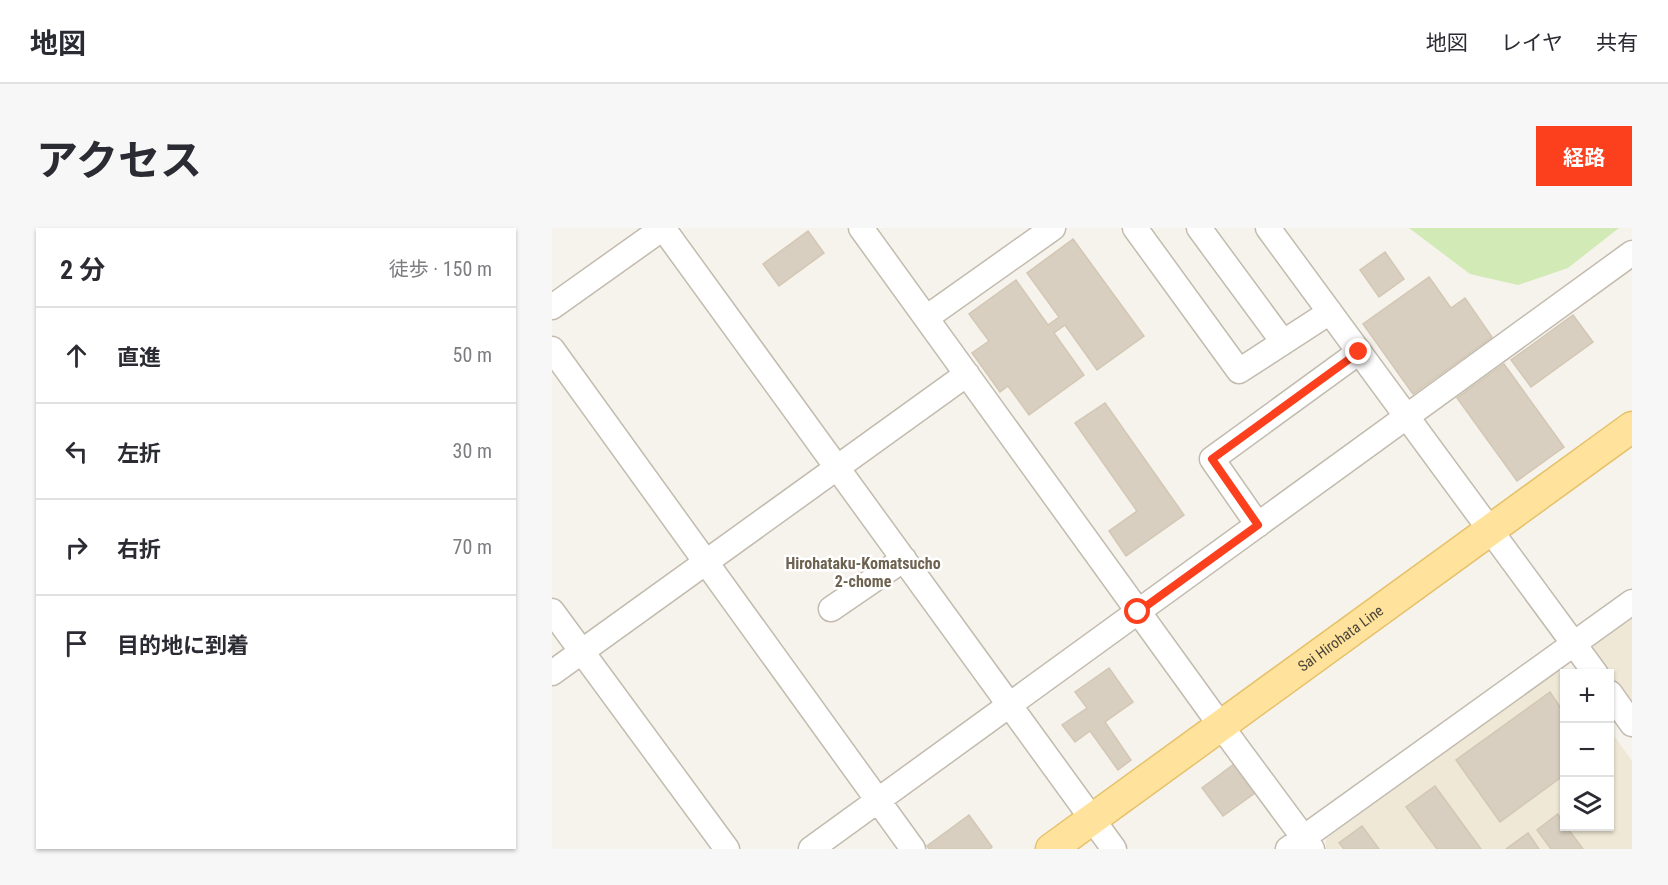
<!DOCTYPE html>
<html lang="ja">
<head>
<meta charset="utf-8">
<style>
  body { margin:0; font-family:"Roboto Condensed","Noto Sans JP",sans-serif; background:#f7f7f7; color:#2b2b33 }
  .controls { position:absolute; right:18px; bottom:18px; display:grid; overflow:hidden; border-radius:0px; box-shadow:0 2px 4px #0004 }
  .controls button { width:54px; height:54px; display:grid; place-items:center; padding:0; border:0; border-bottom:2px solid #e1e1e2; background:#fff; color:#2b2b33; font:30px sans-serif }
  .stop { position:absolute; width:18px; height:18px; margin:-14px; border:4px solid #fc3f1d; border-radius:50%; background:#fff }
  .stop.end { background:#fc3f1d; border-color:#fff; box-shadow:0 2px 6px #0008 }
  .list { margin:0; padding:0; list-style:none }
  h2 { display:flex; justify-content:space-between; align-items:center; height:78px; margin:0; padding:0 24px; font-size:26px }
  h2 small { font-size:20px; font-weight:400; color:#7c7c81 }
  .list li { display:grid; grid-template-columns:39px 1fr auto; gap:18px; align-items:center; box-sizing:border-box; height:96px; padding:0 24px; border-top:2px solid #e1e1e2 }
  .list b { display:block; font-size:22px; white-space:nowrap }
  .list em { font-size:20px; font-style:normal; color:#7c7c81 }
  .icon { flex:none; width:33px; height:33px; fill:none; stroke:currentColor; stroke-width:2; stroke-linecap:round; stroke-linejoin:round }
  .map { position:relative; flex:none; width:1080px; height:621px; overflow:hidden; border-radius:0px }
  header { display:flex; align-items:center; gap:36px; box-sizing:border-box; height:84px; padding:0 30px; background:#fff; border-bottom:2px solid #e1e1e2 }
  header strong { font-size:28px }
  nav { display:flex; gap:33px; margin-inline-start:auto; font-size:21px }
  .intro { display:flex; align-items:center; justify-content:space-between; box-sizing:border-box; height:144px; padding:0 36px }
  h1 { margin:0; font-size:42px }
  .button { padding:15px 27px; border-radius:0px; background:#fc3f1d; color:#fff; font-size:21px; font-weight:700 }
  main { display:flex; gap:36px; padding:0 36px }
  aside { flex:1; background:#fff; border-radius:0px; box-shadow:0 2px 4px #0004 }
  .map>svg:first-child { display:block }
  .education { fill:#efe8d6 }
  .green { fill:#d2eab5 }
  .building { fill:#d8cfc1; stroke:#d3c7b4; stroke-width:1.5 }
  .lines { fill:none; stroke-linecap:round; stroke-linejoin:round }
  .minor-casing { stroke:#c2bbae; stroke-width:27 }
  .major-casing { stroke:#e6c16a; stroke-width:33 }
  .minor { stroke:#fff; stroke-width:24 }
  .major { stroke:#ffe39c; stroke-width:30 }
  .route { stroke:#fc3f1d; stroke-width:8 }
  .labels { text-anchor:middle; dominant-baseline:central; stroke-width:5; stroke-linejoin:round; paint-order:stroke }
  .street-label { font-size:15px; fill:#4b4439; stroke:#fff }
  .neighbourhood-label { font-size:16px; font-weight:bold; fill:#6e6250; stroke:#fff }
</style>
</head>
<body>
<header>
<strong>地図</strong>
<nav><a>地図</a><a>レイヤ</a><a>共有</a></nav>
</header>
<div class="intro"><h1>アクセス</h1><a class="button">経路</a></div>
<main>
<aside>
<h2>2 分<small>徒歩 · 150 m</small></h2>
<ul class="list">
<li><svg class="icon" aria-label="ahead" viewBox="0 0 24 24"><path d="M12 20V5M6 11l6-6 6 6"/></svg><div><b>直進</b></div><em>50 m</em></li>
<li><svg class="icon" aria-label="left" viewBox="0 0 24 24"><path d="M17 20v-9H6M10 6l-5 5 5 5"/></svg><div><b>左折</b></div><em>30 m</em></li>
<li><svg class="icon" aria-label="right" viewBox="0 0 24 24"><path d="M7 20v-9h11M14 6l5 5-5 5"/></svg><div><b>右折</b></div><em>70 m</em></li>
<li><svg class="icon" aria-label="arrive" viewBox="0 0 24 24"><path d="M6 21V4h12l-3 4 3 4H6"/></svg><div><b>目的地に到着</b></div></li>
</ul>
</aside>
<div class="map">
<svg width="1080" height="621" viewBox="0 0 1080 621">
  <rect width="100%" height="100%" fill="#f6f3ec"/>
  <path class="education" d="M1080,388V482L1058,451V446L1054,445L1041,428L1042,415Z
    M1007,441H1013L1016,445L1012,446V598H1058V502L1080,533V621H774V611Z"/>
  <path class="green" d="M857,0H1067L1016,40L966,57L918,46Z"/>
  <path class="building" d="M256,3L272,25L227,58L211,36Z
    M521,11L592,108L545,142L513,97L502,105L532,147L477,187L456,158L448,164L420,125L437,113L417,86L464,52L496,97L507,89L475,45Z
    M833,24L852,51L827,69L808,42Z
    M877,49L899,80L913,70L940,109L861,166L811,96Z
    M1021,87L1041,114L979,159L959,132Z
    M952,136L1012,219L965,253L905,170Z
    M553,175L632,287L574,328L557,303L585,283L523,195Z
    M557,440L581,474L553,494L579,532L566,542L538,503L523,514L510,497L535,480L523,464Z
    M998,464L1012,485V547L948,594L904,532Z
    M682,536L703,565L671,588L650,560Z
    M883,558L929,621H885L854,579Z
    M1006,586L1012,598H1014L1031,621H999L985,602Z
    M417,587L440,619L438,621H377L375,618Z
    M810,598L827,621H792L787,615Z
    M976,605L987,621H954Z"/>
  <g class="lines">
    <g class="minor-casing">
      <path id="minor" d="M111,0L562,621
        M309,0L669,498L760,621
        M583,0L687,143L778,84
        M647,0L731,114
        M716,0L1044,446
        M0,79L111,0
        M374,90L501,0
        M0,121L361,621
        M706,297L660,231L807,124
        M279,381L352,331
        M0,383L175,621
        M0,445L415,146
        M1058,465L1080,496
        M259,621L1080,25
        M736,621L1080,374"/>
    </g>
    <g class="major-casing">
      <g id="major">
        <path id="s1" d="M499,621L1080,199"/>
      </g>
    </g>
    <use href="#minor" class="minor"/>
    <use href="#major" class="major"/>
  </g>
  <g class="lines">
    <path class="route" d="M586,384L706,297L660,231L807,124"/>
  </g>
  <g class="labels">
    <g class="street-label">
      <text stroke="none"><textPath href="#s1" startOffset="358">Sai Hirohata Line</textPath></text>
    </g>
    <g class="neighbourhood-label">
      <text x="311" y="335">Hirohataku-Komatsucho<tspan x="311" dy="18">2-chome</tspan></text>
    </g>
  </g>
</svg>
<div class="controls">
<button>+</button>
<button>−</button>
<button><svg class="icon" aria-label="layers" viewBox="0 0 24 24"><path d="M12 4l9 5-9 5-9-5zM3 14l9 5 9-5"/></svg></button>
</div>
<div class="stop" style="left:586px;top:384px"></div>
<div class="stop end" style="left:807px;top:124px"></div>
</div>
</main>
</body>
</html>
